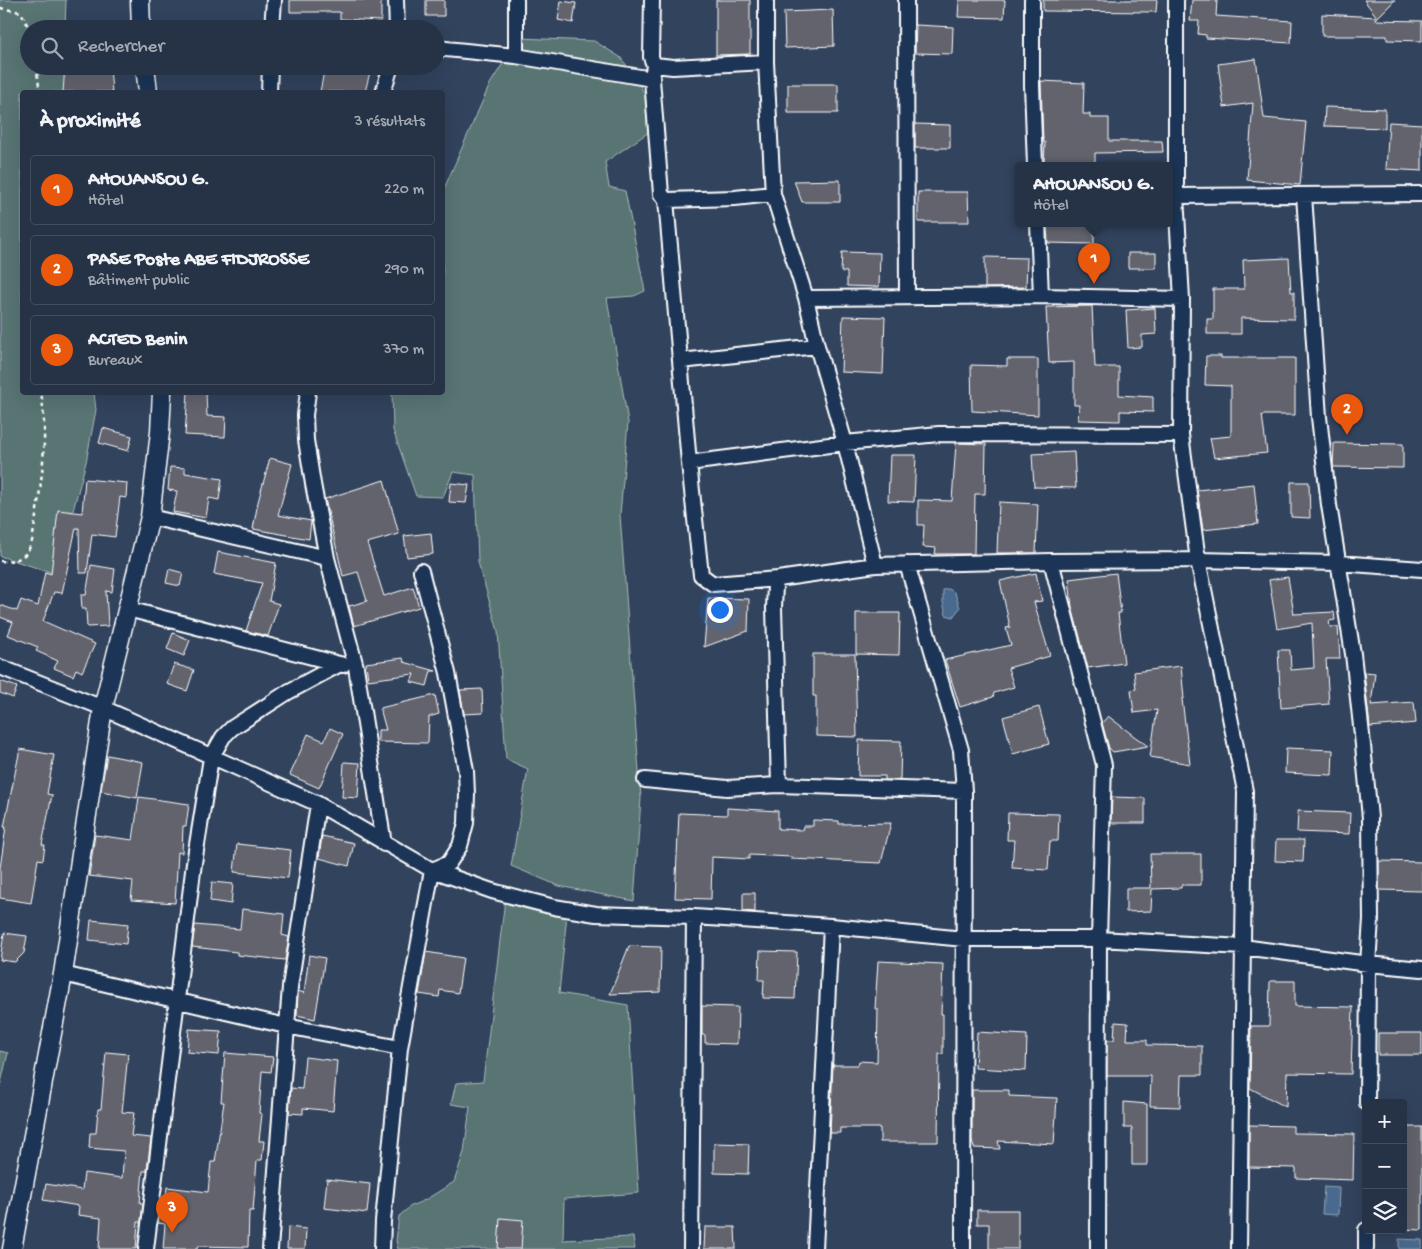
<!DOCTYPE html>
<html lang="fr">
<head>
<meta charset="utf-8">
<style>
  body { margin:0; font-family:"Gochi Hand",sans-serif; background:#323e51; color:#f1f3f6 }
  .controls { position:absolute; right:15px; bottom:15px; display:grid; overflow:hidden; border-radius:5px; box-shadow:0 5px 20px #0002 }
  .controls button { width:45px; height:45px; display:grid; place-items:center; padding:0; border:0; border-bottom:1px solid #424d5f; background:#263246; color:#f1f3f6; font:25px sans-serif }
  .you { position:absolute; left:719px; top:609px; width:18px; height:18px; margin:-12px; border:4px solid #fff; border-radius:50%; background:#1a73e8; box-shadow:0 0 0 8px #1a73e833 }
  .badge { display:grid; place-items:center; width:32px; height:32px; border-radius:50%; background:#ea580c; color:#fff; font-size:16px; font-weight:700 }
  .pin { position:absolute; translate:-50% -41px; filter:drop-shadow(0 1px 2px #0008) }
  .pin::after { content:''; position:absolute; top:26px; width:18px; height:15px; background:inherit; clip-path:polygon(0 0,100% 0,50% 100%) }
  .popup { position:absolute; left:1015px; top:162px; width:158px; height:65px; box-sizing:border-box; display:grid; place-content:center; border-radius:5px; background:#263246; filter:drop-shadow(0 1px 4px #0005); font-size:16px; white-space:nowrap; color:#a4aab3 }
  .popup b { font-size:19px; color:#f1f3f6 }
  .popup::after { content:''; position:absolute; left:50%; top:100%; margin-left:-10px; border:10px solid transparent; border-top-color:#263246 }
  .list { margin:0; padding:0; list-style:none }
  h2 { display:flex; justify-content:space-between; align-items:center; height:65px; margin:0; padding:0 20px; font-size:21px }
  h2 small { font-size:16px; font-weight:400; color:#a4aab3 }
  .list li { display:grid; grid-template-columns:32px 1fr auto; gap:15px; align-items:center; box-sizing:border-box; height:70px; margin:0 10px 10px; padding:0 10px; border:1px solid #424d5f; border-radius:5px }
  .list b { display:block; font-size:19px; white-space:nowrap }
  .list p { margin:0; font-size:16px; white-space:nowrap; color:#a4aab3 }
  .list em { font-size:16px; font-style:normal; color:#a4aab3 }
  .icon { flex:none; width:28px; height:28px; fill:none; stroke:currentColor; stroke-width:2; stroke-linecap:round; stroke-linejoin:round }
  .map { position:relative; flex:none; width:1422px; height:1249px; overflow:hidden }
  .search { position:absolute; background:#263246; box-shadow:0 5px 20px #0002; left:20px; top:20px; width:425px; height:55px; display:flex; align-items:center; gap:12px; box-sizing:border-box; padding:0 18px; border-radius:28px; color:#a4aab3; font-size:19px }
  .panel { position:absolute; background:#263246; box-shadow:0 5px 20px #0002; left:20px; top:90px; width:425px; height:305px; border-radius:5px }
  .map>svg:first-child { display:block }
  .green { fill:#587573; stroke:#acbab9 }
  .water { fill:#486a8e; stroke:#91a6bb }
  .building { fill:#63646d; stroke:#fff }
  .lines { fill:none; stroke-linecap:round; stroke-linejoin:round }
  .minor-casing { stroke:#fff; stroke-width:18 }
  .tertiary-casing { stroke:#fff; stroke-width:21 }
  .path { stroke:#fff; stroke-width:2.5; stroke-dasharray:4 4; stroke-linecap:butt }
  .minor { stroke:#1d3557; stroke-width:14 }
  .tertiary { stroke:#1d3557; stroke-width:18 }
</style>
</head>
<body>
<div class="map">
<svg width="1422" height="1249" viewBox="0 0 1422 1249">
  <rect width="100%" height="100%" fill="#32435e"/>
  <filter id="ink" filterUnits="userSpaceOnUse"><feTurbulence type="fractalNoise" baseFrequency=".02" numOctaves="2"/><feDisplacementMap in="SourceGraphic" scale="10" xChannelSelector="R" yChannelSelector="G"/><feConvolveMatrix kernelMatrix="1 2 1 2 8 2 1 2 1" color-interpolation-filters="sRGB"/></filter>
  <g filter="url(#ink)">
    <path class="green" d="M0,0H66L65,29H29V66H64L65,92H22V392L94,393L96,410L86,462L56,574L0,556Z
      M519,38L594,41L620,57L635,76L645,95L651,116L649,132L605,162L609,187L625,191L645,291L634,296L607,298L628,422L620,515L641,798L634,901L559,886L511,866L528,769L506,759L498,631L478,562L475,475L453,472L443,497L416,496L393,430L392,393L442,392L443,191L490,84Z
      M505,899L567,914L559,993L628,1005L639,1193L564,1199L563,1240L633,1237L635,1249H398L396,1241L399,1216L411,1206L425,1200L454,1182L464,1152L470,1107L451,1104L456,1083L483,1081Z
      M0,1051L8,1053L0,1087Z"/>
    <path class="water" d="M949,589L955,593L960,608L953,617L946,615L943,602V590Z
      M1324,1187L1339,1188L1338,1215L1322,1214Z
      M1399,1239L1422,1240V1249H1399Z"/>
    <path class="building" d="M290,0H381V21L340,19V12H290Z
      M426,0H444V16H426Z
      M716,0H750V54L716,55Z
      M959,0H1005L1004,18L958,17Z
      M1043,0H1157L1156,12L1043,11Z
      M1192,0H1217L1216,16L1292,21L1291,43L1206,38V35L1198,34L1199,21H1190Z
      M1364,0H1395L1375,20L1422,21V41L1387,40V36H1322V14L1377,17Z
      M561,1L576,3L573,23L558,20Z
      M833,10L834,46L785,48L784,12Z
      M916,25L953,27L952,54L915,53Z
      M1256,59L1264,118L1306,122L1300,185L1247,180L1253,103L1224,107L1218,64Z
      M65,66H110L112,92H63Z
      M325,66H349L370,72L365,92H320Z
      M1041,81L1084,83L1083,114H1090V118H1109V141H1162L1163,152L1095,153V165H1044L1045,142H1043Z
      M788,84H838V113H788Z
      M1325,107L1385,109V128L1324,126Z
      M1389,122L1422,124V171L1386,169Z
      M915,124L950,125V148H915Z
      M840,180V202H802L794,181Z
      M918,192H968L969,222H918Z
      M1047,225L1094,226V244L1048,243Z
      M842,252L880,253L879,287L847,286V272H841Z
      M1128,253H1156V268H1128Z
      M985,257L1027,258L1026,287L985,288Z
      M1289,258L1291,292H1294V319L1241,318V334H1207V319H1213V289H1244L1243,260Z
      M1092,306L1095,367H1119V395L1153,397V412L1120,411V421L1078,420L1079,405H1074V362L1049,363L1046,307Z
      M1155,308L1156,334L1142,335V347L1128,348L1126,310Z
      M843,316L885,317L883,374L841,372Z
      M1206,356H1221V358H1295V415H1262L1267,453L1214,458L1210,438L1231,436V386L1205,385Z
      M1007,359H1038V415L972,411L971,365L1007,366Z
      M188,392H206L207,416L226,417L225,437L185,435Z
      M103,428L132,436L128,451L99,443Z
      M956,443L986,444L985,494H975L974,554H935L936,548L923,547L924,525H918V500L952,501Z
      M1334,443L1403,444V468L1333,467Z
      M1074,452L1076,488L1034,487L1032,454Z
      M890,455H916L914,502L888,501Z
      M270,458L292,464L278,515L311,521L309,539L253,529L258,502Z
      M170,467L185,468V473L222,479L219,500L209,498L206,518L173,512L177,491L168,490Z
      M85,479L127,483L126,498L120,497L115,537L92,534L87,573H80L79,528H76L62,593L54,592L43,621L95,644L82,672L76,669L73,676L54,668L58,661L36,651L38,647L8,635L13,622L0,617V605L17,611L21,600L38,606L45,572L51,574L58,510L82,513Z
      M384,480L399,534L367,543L384,596L413,587L419,607L354,626L349,606L367,601L358,572L343,576L325,499Z
      M1291,482H1309L1310,518L1291,517Z
      M451,483L469,485L466,503L449,502Z
      M1254,484L1258,524L1203,530L1197,490Z
      M999,502L1038,504L1036,553H997Z
      M431,533L433,554L407,557L404,536Z
      M218,552L276,563L269,601L279,604L268,636L246,631L262,583L214,574Z
      M91,565L115,569L112,592L106,591L108,626L87,627L86,609H82L81,595H86Z
      M169,569L183,573L180,586L166,583Z
      M1036,573L1042,601L1034,602L1050,656L1008,668L1014,687L994,693L993,697L960,707L945,660L1011,645L1006,628L1010,627L1000,581Z
      M1116,573L1121,613H1118L1124,663L1088,668L1072,607L1069,579Z
      M1288,577L1294,614L1334,612L1335,620L1329,621L1330,627H1338L1340,659H1326L1329,704L1281,708L1278,650H1290L1291,670L1314,668L1312,623L1277,629L1269,580Z
      M708,598L749,599L748,631L704,647Z
      M856,613H900L899,655L856,654Z
      M173,633L190,640L184,656L167,649Z
      M813,654H855L857,737L816,736V696H813Z
      M403,658L404,662L436,671H431L427,686L411,682L414,674L368,680L366,663Z
      M174,664L194,670L187,691L167,684Z
      M1181,666L1184,699H1182L1190,764L1150,757L1157,710L1134,713L1131,690L1136,689L1134,672Z
      M1364,672L1375,673L1371,705L1414,702L1416,723L1370,727Z
      M0,681L17,687L13,698L0,693Z
      M482,689L483,713L464,714L460,690Z
      M435,695L439,714L429,717L428,743L378,742V730H386L380,708Z
      M1039,707L1049,744L1013,754L1003,717Z
      M1108,716L1134,736L1148,746L1113,752L1109,748L1102,723Z
      M330,728L343,734L319,788L290,775L308,734L324,741Z
      M859,740L901,741L900,780H885V776H858Z
      M1286,748L1333,750L1332,775L1285,773Z
      M20,749L54,755L47,794L52,795L42,845H45L43,860L38,859L31,903L0,898V868L6,827H4Z
      M107,755L143,762L137,798L101,791Z
      M344,762L360,763L358,798L342,797Z
      M139,797L189,804L186,826H183L182,853L178,852L175,903L131,900L133,881L89,876L95,835L133,840Z
      M1112,797L1145,798V823H1111Z
      M727,808L778,811V829L802,830L803,826H813V820L839,821V824L891,823L881,863L791,859L792,857L749,855V859L712,857L711,899L675,898L679,813L727,815Z
      M1298,811L1350,813L1349,834L1297,832Z
      M1008,813L1059,814L1058,841H1050L1048,870L1012,868L1014,840H1007Z
      M322,836L354,843L349,866L319,858Z
      M1276,840H1304L1303,862L1275,861Z
      M237,844L291,850L288,878L234,872Z
      M1150,854H1201V885H1181V888L1152,889L1151,911L1126,912V888H1151Z
      M1379,861L1422,862V891L1379,890Z
      M212,882L233,884L231,904L210,901Z
      M743,893H755V912L743,911Z
      M242,909L284,914L282,935L289,937L285,960L237,955V952L192,947L195,925L240,929Z
      M91,920L128,924L126,944L89,940Z
      M4,933L27,936L24,953L15,962L0,960Z
      M629,946L661,947L660,992L610,994Z
      M760,951L797,952L795,999L763,998L764,980H759Z
      M426,952L463,958L458,993L440,990L439,997L419,994Z
      M309,955L325,958L315,1019L297,1015L298,991L304,993Z
      M878,961L943,964L941,1014H943V1054H939L938,1142H880V1128H840V1133H830L833,1065H858L859,1061L877,1062L878,1009H875Z
      M1270,981H1295V1006L1353,1007L1351,1074L1287,1073L1286,1107L1250,1088L1251,1026H1269Z
      M702,1006L738,1007L737,1044L705,1043V1035H702Z
      M1115,1022L1128,1023L1127,1040H1147V1045L1202,1046V1075H1181L1180,1107L1150,1106L1151,1076H1107V1040H1114Z
      M189,1029L221,1031L219,1055L187,1052Z
      M977,1032L1027,1035L1026,1071L975,1068Z
      M1378,1033H1422V1055H1378Z
      M106,1052L128,1054L122,1112L134,1113L131,1136L151,1138L147,1171H143L140,1203H143L141,1222H138L136,1249H99L101,1218L78,1215L79,1206L43,1200L46,1184L82,1190L84,1173L122,1178L124,1151L89,1148L90,1133H96L98,1109H101Z
      M225,1053L273,1057L271,1072L262,1071L259,1113L262,1114L259,1141H264L262,1160H257L253,1211H249L248,1247L198,1246L197,1249H163L165,1224L158,1223L160,1205L165,1206L167,1187L208,1192L211,1162H215L224,1102H221Z
      M305,1057L337,1061L333,1111L303,1108V1114L289,1113L291,1088L302,1089Z
      M972,1090H1009V1096L1057,1098L1054,1144L998,1141L1000,1149L974,1148L972,1140Z
      M1124,1102L1147,1104V1165H1132V1128H1124Z
      M1249,1125L1293,1126V1133L1354,1134L1353,1180L1296,1178V1168L1249,1167Z
      M1403,1127H1422V1230L1403,1229Z
      M714,1143L749,1144L748,1174L714,1173Z
      M327,1179L370,1184L367,1213L324,1208Z
      M977,1210H1018V1249H989V1224H977Z
      M500,1218L523,1220L521,1249H498Z
      M288,1227L306,1229L305,1249H287Z
      M705,1227H735L736,1249H704Z"/>
    <g class="lines">
      <g class="minor-casing">
        <path id="minor" d="M396,0L397,29
          M652,0L651,57L654,65L673,67L766,62
          M766,0V62L773,194L806,298L817,346L845,443L875,565
          M906,0L907,297
          M1032,0V85L1035,165
          M1176,0V196L1182,299L1181,435L1198,560L1245,791L1239,1249
          M272,29L274,0
          M436,48L516,56V0
          M516,56L652,79
          M654,65L652,79L661,194L666,200L735,198L773,194
          M269,92L270,66
          M383,92L391,66
          M1304,195L1319,417L1329,505L1353,654L1362,735L1370,818L1371,919L1368,964L1367,1103
          M1176,196L1422,194
          M666,200L689,463L701,575L713,584L778,579
          M1038,223L1041,296
          M806,298L1041,296L1182,299
          M681,361L817,346
          M308,392L305,415L306,440L313,484L327,558L356,667L384,844
          M689,463L845,443L939,434L1181,435
          M150,517L327,558
          M1051,561L1104,765L1099,939L1098,1249
          M907,564L961,750L964,791L963,1249
          M128,609L343,665
          M0,667L103,708L318,804L432,870L492,891L554,907L596,914L694,917L831,926L964,939H1099L1243,947L1368,964L1422,969
          M645,780L727,788L779,785L964,791
          M779,785L774,608L775,585L778,579L875,565L1051,561L1198,560L1338,563L1422,569
          M63,974L286,1026L400,1048
          M1366,1230V1249
          M146,1249L194,863L211,758L223,737L232,728L288,692L340,664
          M270,1249L290,987L318,804
          M382,1249L383,1221L400,1048L432,870L449,863L460,846L466,823L467,794L466,771L448,673L421,571
          M691,1249L694,917
          M815,1249L831,926"/>
      </g>
      <g class="tertiary-casing">
        <path id="tertiary" d="M140,0L141,29
          M145,66L148,92
          M12,1249L63,974L103,708L150,517L160,432L162,392"/>
      </g>
      <path class="path" d="M0,8L21,12L29,29
        M36,66L40,92
        M0,561C17,562 27,558 32,541C40,492 49,442 41,392"/>
      <use href="#minor" class="minor"/>
      <use href="#tertiary" class="tertiary"/>
    </g>
  </g>
</svg>
<div class="controls">
<button>+</button>
<button>−</button>
<button><svg class="icon" aria-label="layers" viewBox="0 0 24 24"><path d="M12 4l9 5-9 5-9-5zM3 14l9 5 9-5"/></svg></button>
</div>
<div class="you"></div>
<div class="pin badge" style="left:1094px;top:284px">1</div>
<div class="popup"><b>AHOUANSOU G.</b>Hôtel</div>
<div class="pin badge" style="left:1347px;top:435px">2</div>
<div class="pin badge" style="left:172px;top:1233px">3</div>
<div class="search"><svg class="icon" aria-label="search" viewBox="0 0 24 24"><circle cx="10" cy="10" r="6"/><path d="M15 15l6 6"/></svg>Rechercher</div>
<section class="panel">
<h2>À proximité<small>3 résultats</small></h2>
<ul class="list">
<li><span class="badge">1</span><div><b>AHOUANSOU G.</b><p>Hôtel</p></div><em>220 m</em></li>
<li><span class="badge">2</span><div><b>PASE Poste ABE FIDJROSSE</b><p>Bâtiment public</p></div><em>290 m</em></li>
<li><span class="badge">3</span><div><b>ACTED Benin</b><p>Bureaux</p></div><em>370 m</em></li>
</ul>
</section>
</div>
</body>
</html>
